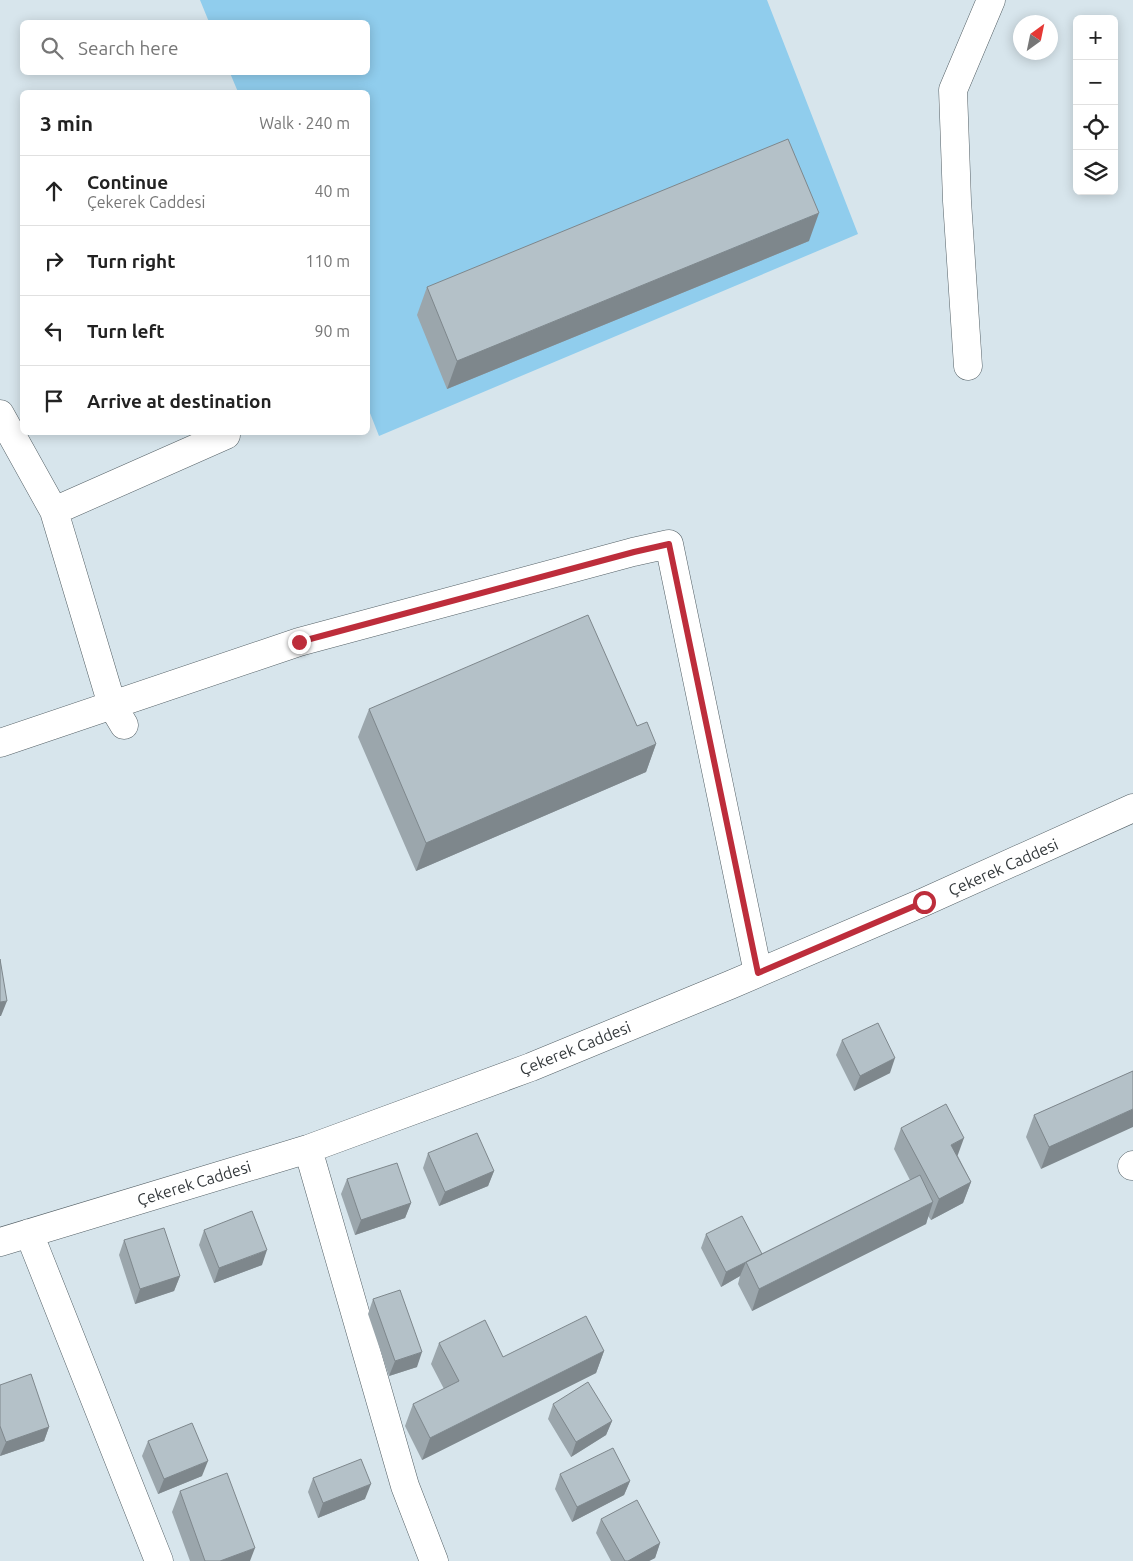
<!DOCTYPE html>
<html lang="en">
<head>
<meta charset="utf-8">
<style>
  body { margin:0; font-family:Ubuntu,sans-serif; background:#f2f2f2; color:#222 }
  .controls { position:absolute; right:15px; top:15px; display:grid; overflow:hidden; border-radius:8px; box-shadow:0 2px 12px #0003 }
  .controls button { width:45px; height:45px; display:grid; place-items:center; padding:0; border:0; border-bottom:1px solid #e0e0e0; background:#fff; color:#222; font:25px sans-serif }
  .compass { position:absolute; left:1013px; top:15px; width:45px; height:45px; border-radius:50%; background:#fff; box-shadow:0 2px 12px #0003; rotate:33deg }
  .stop { position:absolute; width:15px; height:15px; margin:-11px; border:4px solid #bd2d3b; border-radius:50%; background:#fff }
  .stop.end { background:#bd2d3b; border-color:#fff; box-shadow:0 1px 5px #0008 }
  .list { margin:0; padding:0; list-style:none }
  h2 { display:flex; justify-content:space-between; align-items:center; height:65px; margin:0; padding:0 20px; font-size:21px }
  h2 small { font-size:16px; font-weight:400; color:#767676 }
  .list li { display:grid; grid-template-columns:32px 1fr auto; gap:15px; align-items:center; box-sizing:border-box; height:70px; padding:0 20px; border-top:1px solid #e0e0e0 }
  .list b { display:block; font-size:19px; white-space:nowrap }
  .list p { margin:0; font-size:16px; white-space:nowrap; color:#767676 }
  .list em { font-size:16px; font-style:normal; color:#767676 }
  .icon { flex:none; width:28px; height:28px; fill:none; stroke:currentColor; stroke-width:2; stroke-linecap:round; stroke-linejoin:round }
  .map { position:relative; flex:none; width:1133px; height:1561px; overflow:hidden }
  .search { position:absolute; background:#fff; box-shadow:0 2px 12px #0003; left:20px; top:20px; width:350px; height:55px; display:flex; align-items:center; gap:12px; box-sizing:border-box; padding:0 18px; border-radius:8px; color:#767676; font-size:19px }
  .panel { position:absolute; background:#fff; box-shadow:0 2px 12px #0003; left:20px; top:90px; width:350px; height:345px; border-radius:8px }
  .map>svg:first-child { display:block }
  .green { fill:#90cded }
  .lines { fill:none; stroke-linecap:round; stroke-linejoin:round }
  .minor-casing { stroke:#546066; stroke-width:29 }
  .minor { stroke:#fff; stroke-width:28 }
  .wall { fill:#9ba6ac }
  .shaded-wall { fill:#7e878c }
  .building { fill:#b4c1c8; stroke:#7e878c }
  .route { stroke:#bd2d3b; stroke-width:6 }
  .labels { text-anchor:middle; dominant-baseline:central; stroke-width:4.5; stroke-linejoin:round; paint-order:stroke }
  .street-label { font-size:16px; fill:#33383b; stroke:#fff }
</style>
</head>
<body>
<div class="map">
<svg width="1133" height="1561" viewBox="0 0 1133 1561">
  <rect width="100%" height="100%" fill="#d7e5ec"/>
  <path class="green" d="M200,0H767L858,234L379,436L368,408V92H238L230,73L368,72V22H209Z"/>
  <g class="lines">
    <g class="minor-casing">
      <path id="minor" d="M968,366L957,201L953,90L991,0
        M0,414L54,511L112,705L124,725
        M54,511L226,435
        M0,743L299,642L633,552L669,544L758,973
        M308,1149L405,1486L434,1561
        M1132,1166L1133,1165
        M29,1233L159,1561
        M0,1242L308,1149L531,1067L730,985L924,902L1133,808"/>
    </g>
    <use href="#minor" class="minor"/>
  </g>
  <path class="wall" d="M809,241L447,389L417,315L427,287Z
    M369,709L637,726L656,744L646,772L416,871L358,737Z
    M842,1040L890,1073L854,1091L836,1055Z
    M1133,1071L1041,1169L1026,1137L1034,1115Z
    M901,1128L958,1156L971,1182L963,1203L931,1220L928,1216L926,1224L752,1311L738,1284L740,1276L721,1287L701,1248L706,1234L761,1254L910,1180L894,1149Z
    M428,1153L494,1171L488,1186L439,1206L423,1168Z
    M347,1179L411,1203L405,1218L355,1235L341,1194Z
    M204,1230L262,1265L214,1283L199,1245Z
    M124,1240L180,1276L174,1291L135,1304L119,1255Z
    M373,1299L417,1367L389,1376L368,1314Z
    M439,1343L503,1357L604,1351L596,1373L422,1460L405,1426L413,1404L444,1389L431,1364Z
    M0,1385L49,1427L44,1441L0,1456Z
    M553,1404L612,1421L606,1435L571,1457L548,1419Z
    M148,1441L202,1476L158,1494L142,1456Z
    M560,1474L630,1481L624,1495L572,1522L555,1489Z
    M313,1478L365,1499L318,1518L308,1492Z
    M180,1491L250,1561H190L172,1512Z
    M601,1519L660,1543L655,1558L649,1561H611L596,1533Z"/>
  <path class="shaded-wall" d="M819,213L809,241L447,389L457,361Z
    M656,744L646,772L416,871L426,843Z
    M7,1001L1,1016H0V1002Z
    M895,1058L890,1073L854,1091L860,1076Z
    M1133,1109V1127L1041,1169L1049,1147Z
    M964,1138L956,1160L951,1145Z
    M494,1171L488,1186L439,1206L445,1192Z
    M971,1182L963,1203L931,1220L939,1199Z
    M933,1202L926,1224L752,1311L759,1289Z
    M411,1203L405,1218L355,1235L361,1220Z
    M267,1250L262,1265L214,1283L219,1268Z
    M746,1262L740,1276L721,1287L726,1272Z
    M180,1276L174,1291L135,1304L140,1289Z
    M604,1351L596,1373L422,1460L430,1438Z
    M422,1352L417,1367L389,1376L395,1361Z
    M612,1421L606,1435L571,1457L576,1442Z
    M49,1427L44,1441L0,1456L6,1442Z
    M208,1461L202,1476L158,1494L164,1479Z
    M630,1481L624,1495L572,1522L577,1507Z
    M371,1484L365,1499L318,1518L323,1503Z
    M660,1543L655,1558L649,1561H628Z
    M255,1548L250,1561H220Z"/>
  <path class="building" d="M788,139L819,213L457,361L427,287Z
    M588,615L637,726L647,722L656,744L426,843L369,709Z
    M0,959L7,1001L0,1002Z
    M878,1023L895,1058L860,1076L842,1040Z
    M1133,1071V1109L1049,1147L1034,1115Z
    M946,1104L964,1138L951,1145L971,1182L939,1199L901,1128Z
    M477,1133L494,1171L445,1192L428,1153Z
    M397,1163L411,1203L361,1220L347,1179Z
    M920,1175L933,1202L759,1289L746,1262Z
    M252,1211L267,1250L219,1268L204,1230Z
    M742,1216L762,1254L726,1272L706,1234Z
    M164,1228L180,1276L140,1289L124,1240Z
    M400,1290L422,1352L395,1361L373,1299Z
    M586,1316L604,1351L430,1438L413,1404L459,1381L439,1343L485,1320L503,1357Z
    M31,1374L49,1427L6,1442L0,1426V1385Z
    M588,1382L612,1421L576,1442L553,1404Z
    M192,1423L208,1461L164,1479L148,1441Z
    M613,1448L630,1481L577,1507L560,1474Z
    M361,1459L371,1484L323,1503L313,1478Z
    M227,1473L255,1548L220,1561H205L180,1491Z
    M637,1500L660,1543L628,1561H625L601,1519Z"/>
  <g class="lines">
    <path class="route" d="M299,642L634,552L669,544L758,973L924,902"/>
  </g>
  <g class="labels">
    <g class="street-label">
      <text transform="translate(1003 867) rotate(-24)">Çekerek Caddesi</text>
      <text transform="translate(575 1048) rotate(-22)">Çekerek Caddesi</text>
      <text transform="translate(194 1183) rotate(-17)">Çekerek Caddesi</text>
    </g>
  </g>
</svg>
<div class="controls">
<button>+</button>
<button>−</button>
<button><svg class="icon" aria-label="locate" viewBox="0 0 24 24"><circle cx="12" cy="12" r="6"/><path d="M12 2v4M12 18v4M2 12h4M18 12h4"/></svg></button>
<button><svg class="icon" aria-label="layers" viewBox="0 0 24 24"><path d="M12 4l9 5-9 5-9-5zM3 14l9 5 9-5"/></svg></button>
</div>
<svg class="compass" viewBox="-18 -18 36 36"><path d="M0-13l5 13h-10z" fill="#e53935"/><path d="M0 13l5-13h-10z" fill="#767676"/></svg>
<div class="stop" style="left:924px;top:902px"></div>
<div class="stop end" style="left:299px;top:642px"></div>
<div class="search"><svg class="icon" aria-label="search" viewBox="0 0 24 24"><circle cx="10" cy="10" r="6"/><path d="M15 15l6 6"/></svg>Search here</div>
<section class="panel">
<h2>3 min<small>Walk · 240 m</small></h2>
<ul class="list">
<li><svg class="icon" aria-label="ahead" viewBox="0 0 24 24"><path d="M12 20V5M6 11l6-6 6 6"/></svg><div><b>Continue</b><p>Çekerek Caddesi</p></div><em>40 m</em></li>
<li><svg class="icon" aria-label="right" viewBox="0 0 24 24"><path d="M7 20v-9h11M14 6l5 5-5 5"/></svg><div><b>Turn right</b></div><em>110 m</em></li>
<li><svg class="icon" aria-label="left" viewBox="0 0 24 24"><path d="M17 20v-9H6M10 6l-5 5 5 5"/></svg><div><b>Turn left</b></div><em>90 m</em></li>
<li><svg class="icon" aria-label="arrive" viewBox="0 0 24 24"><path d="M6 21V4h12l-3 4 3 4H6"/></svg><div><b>Arrive at destination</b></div></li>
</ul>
</section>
</div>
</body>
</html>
